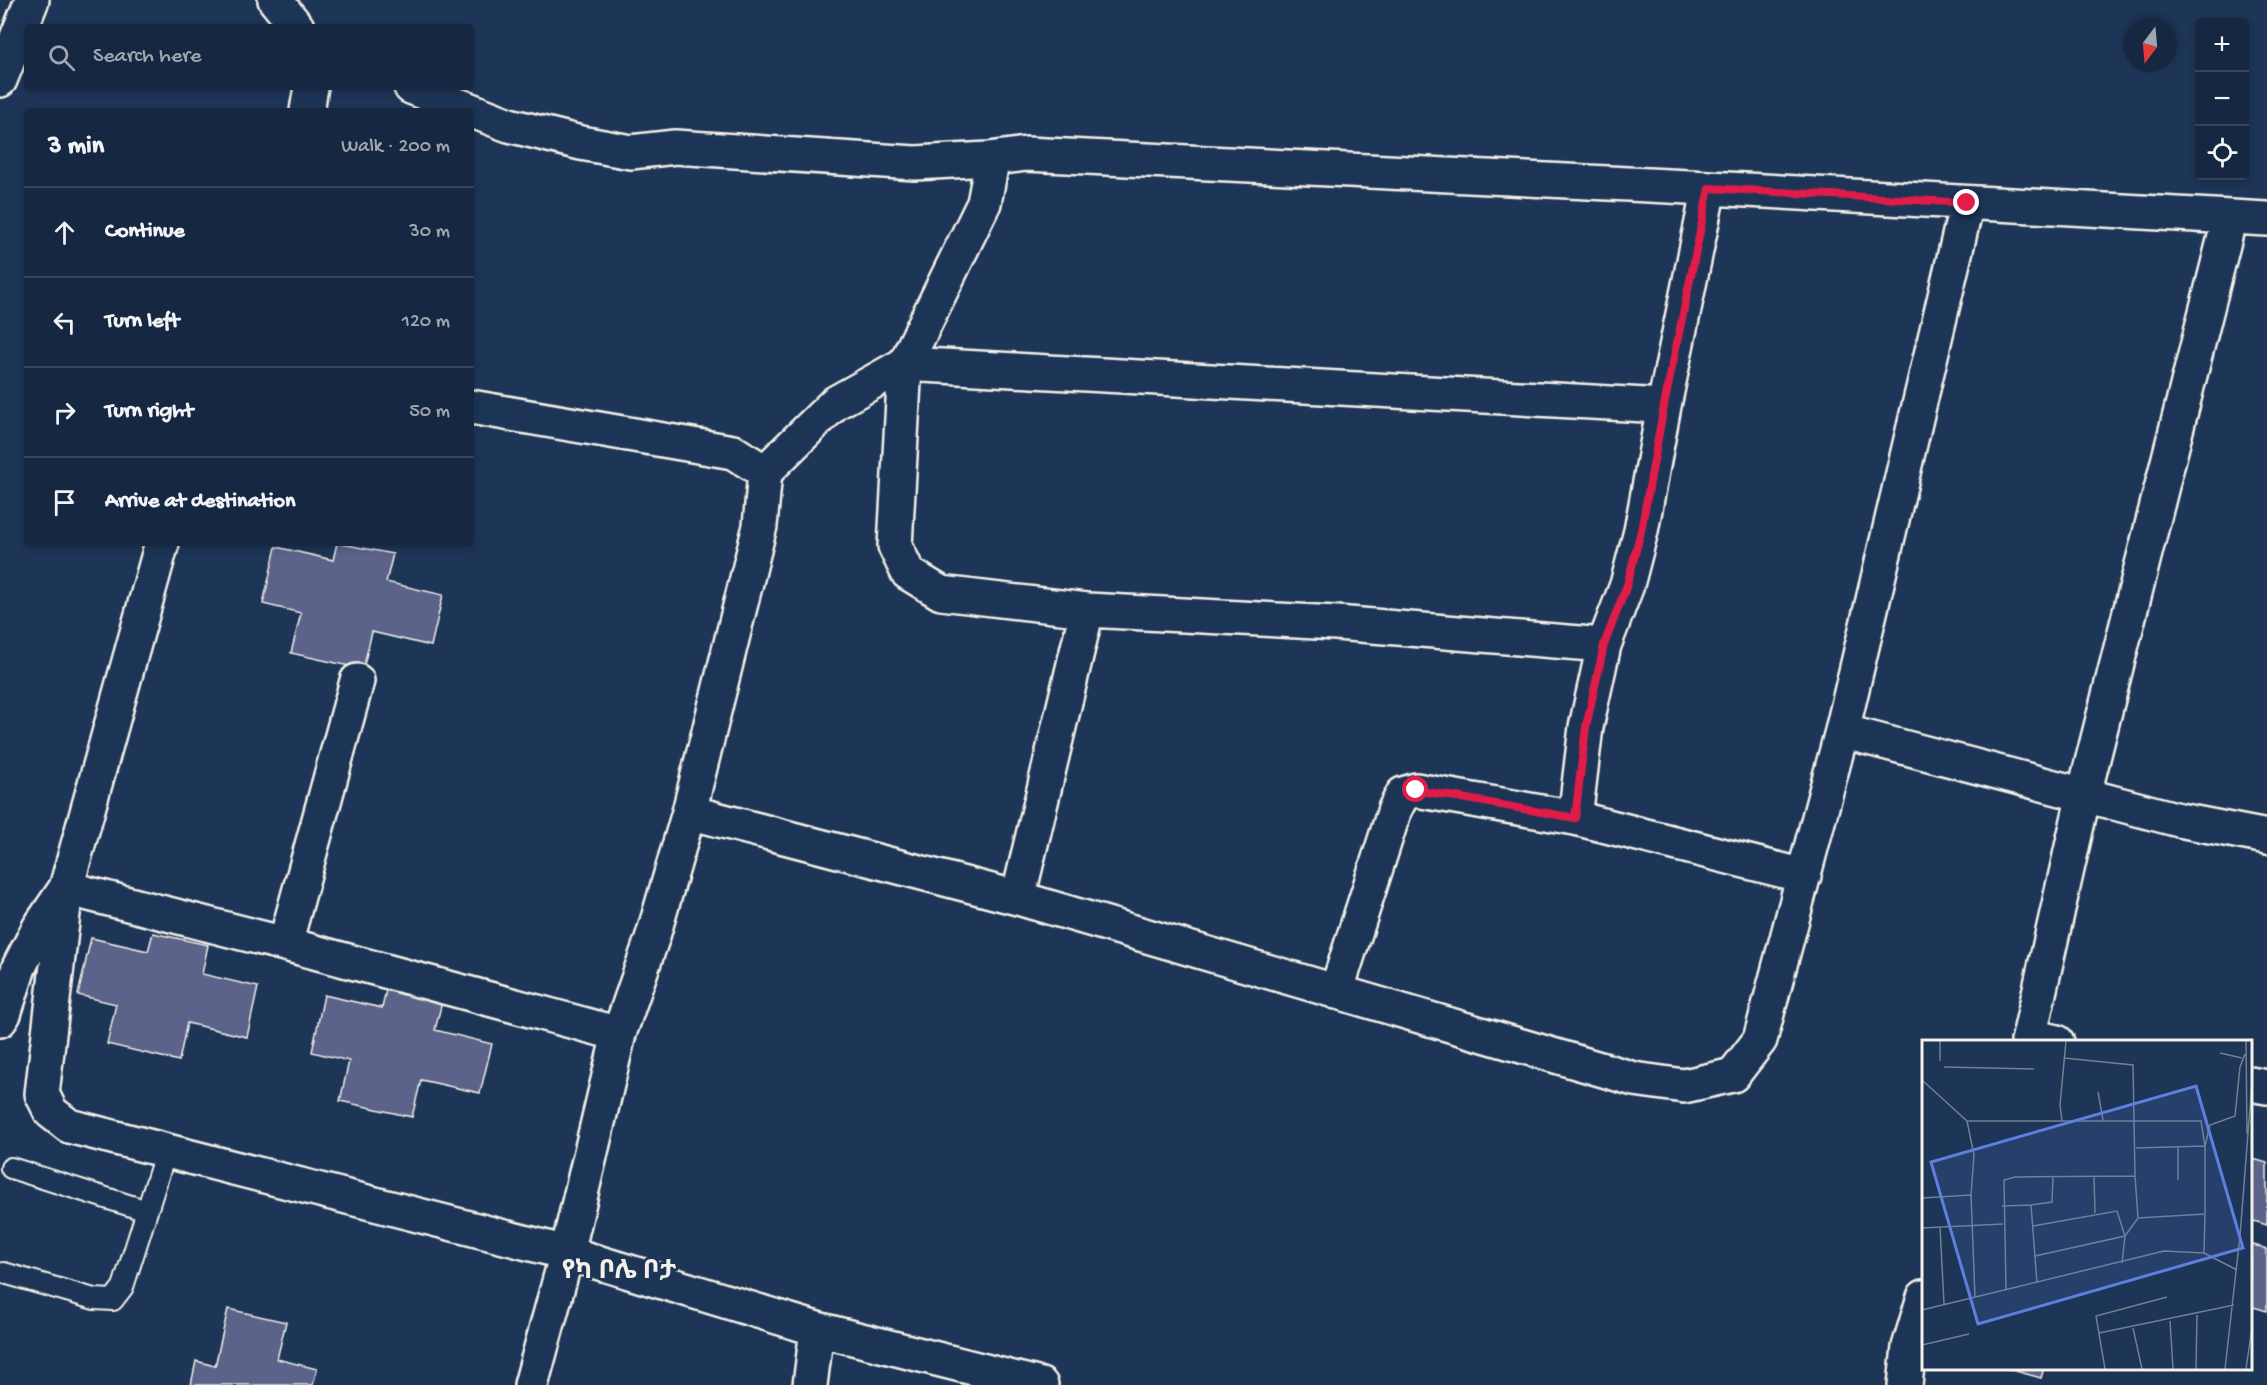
<!DOCTYPE html>
<html lang="en">
<head>
<meta charset="utf-8">
<style>
  body { margin:0; font-family:"Gochi Hand","Noto Sans Ethiopic",sans-serif; background:#1f3048; color:#f1f3f6 }
  .controls { position:absolute; right:18px; top:18px; display:grid; overflow:hidden; border-radius:6px; box-shadow:0 3px 9px #0003 }
  .controls button { width:54px; height:54px; display:grid; place-items:center; padding:0; border:0; border-bottom:2px solid #35445a; background:#162841; color:#f1f3f6; font:30px sans-serif }
  .compass { position:absolute; left:2123px; top:18px; width:54px; height:54px; border-radius:50%; background:#162841; box-shadow:0 3px 9px #0003; rotate:196deg }
  .stop { position:absolute; width:18px; height:18px; margin:-14px; border:4px solid #e11d48; border-radius:50%; background:#fff }
  .stop.end { background:#e11d48; border-color:#fff; box-shadow:0 2px 6px #0008 }
  .list { margin:0; padding:0; list-style:none }
  h2 { display:flex; justify-content:space-between; align-items:center; height:78px; margin:0; padding:0 24px; font-size:26px }
  h2 small { font-size:20px; font-weight:400; color:#9ea6b1 }
  .list li { display:grid; grid-template-columns:39px 1fr auto; gap:18px; align-items:center; box-sizing:border-box; height:90px; padding:0 24px; border-top:2px solid #35445a }
  .list b { display:block; font-size:22px; white-space:nowrap }
  .list em { font-size:20px; font-style:normal; color:#9ea6b1 }
  .icon { flex:none; width:33px; height:33px; fill:none; stroke:currentColor; stroke-width:2; stroke-linecap:round; stroke-linejoin:round }
  .map { position:relative; flex:none; width:2267px; height:1385px; overflow:hidden }
  .search { position:absolute; background:#162841; box-shadow:0 3px 9px #0003; left:24px; top:24px; width:450px; height:66px; display:flex; align-items:center; gap:15px; box-sizing:border-box; padding:0 21px; border-radius:6px; color:#9ea6b1; font-size:22px }
  .panel { position:absolute; background:#162841; box-shadow:0 3px 9px #0003; left:24px; top:108px; width:450px; height:438px; border-radius:6px }
  .map>svg:first-child { display:block }
  .building { fill:#5b638a; stroke:#f4f1e8; stroke-width:1.5 }
  .lines { fill:none; stroke-linecap:round; stroke-linejoin:round }
  .service-casing { stroke:#f4f1e8; stroke-width:24 }
  .minor-casing { stroke:#f4f1e8; stroke-width:38 }
  .primary-casing { stroke:#f4f1e8; stroke-width:38 }
  .service { stroke:#1d3557; stroke-width:20 }
  .minor { stroke:#1d3557; stroke-width:33 }
  .primary { stroke:#1d3557; stroke-width:33 }
  .route { stroke:#e11d48; stroke-width:8 }
  .labels { text-anchor:middle; dominant-baseline:central; stroke-width:5; stroke-linejoin:round; paint-order:stroke }
  .district-label { font-size:26px; font-weight:bold; fill:#f4f1e8; stroke:#1d3557 }
  .inset-road { fill:none; stroke:#738091; stroke-width:1.5 }
  .view { fill:#5e7fdd; fill-opacity:0.15; stroke:#5e7fdd; stroke-width:3 }
  .inset-edge { fill:none; stroke:#f4f1e8; stroke-width:3 }
</style>
</head>
<body>
<div class="map">
<svg width="2267" height="1385" viewBox="0 0 2267 1385">
  <rect width="100%" height="100%" fill="#1d3557"/>
  <filter id="ink" filterUnits="userSpaceOnUse"><feTurbulence type="fractalNoise" baseFrequency=".0167" numOctaves="2"/><feDisplacementMap in="SourceGraphic" scale="12" xChannelSelector="R" yChannelSelector="G"/><feConvolveMatrix kernelMatrix="1 2 1 2 8 2 1 2 1" color-interpolation-filters="sRGB"/></filter>
  <g filter="url(#ink)">
    <path class="building" d="M337,543L393,554L386,582L443,595L431,646L372,632L363,669L291,653L301,613L263,604L276,547L333,560Z
      M153,933L208,945L202,974L258,987L247,1037L187,1023L179,1061L107,1044L116,1004L78,995L91,938L148,951Z
      M386,990L442,1002L435,1030L492,1044L480,1093L421,1080L412,1117L340,1101L349,1061L312,1052L324,995L382,1008Z
      M2250,1158L2267,1163V1225L2250,1220Z
      M2250,1244L2267,1249V1311L2250,1306Z
      M228,1309L286,1322L277,1359L317,1369L313,1385H191L196,1361L215,1366Z
      M2005,1368H2044L2041,1378Z"/>
    <g class="lines">
      <g class="service-casing">
        <path id="service" d="M11,1168L147,1211
          M4,1273L94,1299L113,1300L123,1287L166,1151"/>
      </g>
      <g class="minor-casing">
        <path id="minor" d="M275,0L297,27
          M411,87L509,125L581,143L631,152L675,147L915,163L989,159L1026,154L1709,188L2267,219
          M307,111L311,87
          M989,159L990,172L984,203L905,364L895,546L908,573L941,593L1087,610L1336,623L1604,645
          M1709,188L1664,406L1641,531L1627,585L1604,645L1586,727L1575,818L1804,876
          M471,407L733,452L765,472L760,526L689,812
          M765,472L835,403L905,364L1664,406
          M162,543L66,888L42,1094L51,1112L69,1126L567,1253L817,1329L1041,1385
          M1842,731L2179,820L2267,837
          M1018,898L1087,610
          M285,944L357,681
          M1336,992L1395,809L1403,794L1416,790L1575,818
          M0,1020L4,1014L19,967L39,928L66,888L285,944L619,1034
          M2031,1036L2057,1042
          M2028,1042L2084,794L2230,217
          M2250,1084L2267,1087
          M531,1385L567,1253L619,1034L653,936L689,812L1018,898L1634,1079L1684,1086L1733,1075L1760,1040L1842,731L1967,203
          M810,1385L817,1329
          M1905,1385L1909,1347L1924,1297"/>
      </g>
      <g class="primary-casing">
        <path id="primary" d="M0,80L32,0"/>
      </g>
      <use href="#service" class="service"/>
      <use href="#minor" class="minor"/>
      <use href="#primary" class="primary"/>
    </g>
  </g>
  <g class="lines" filter="url(#ink)">
    <path class="route" d="M1416,790L1575,818L1586,727L1604,645L1627,585L1641,531L1664,406L1709,188L1967,203"/>
  </g>
  <g class="labels">
    <g class="district-label">
      <text x="619" y="1273">የካ ቦሌ ቦታ</text>
    </g>
  </g>
  <g transform="translate(1922 1040)">
    <rect width="330" height="330" fill="#1d3557"/>
    <path class="inset-road" d="M324,1L325,94M298,13L320,18M18,21V1M22,27L112,29M0,40L45,81H279L283,106V174L216,178L213,136M176,52L181,80M45,81L52,115L49,155L53,257M140,81L138,65L144,1M256,107V140M214,108L283,106L288,85L313,76L318,27L323,14M172,137L173,173M0,158L49,155M109,165L130,162L131,137M80,166L109,165L115,243M283,174L282,213L315,230M111,186L195,171L203,196L200,223M18,187L22,264M0,188L81,184M113,216L203,196L216,178M84,250L82,140L93,137L213,136L211,25L142,18M0,270L242,211L282,213M248,281L251,329M211,288L220,329M177,293L312,265M0,305L47,294M183,329L174,276L245,257M274,329L275,275M303,329L318,196L330,42M324,329L330,287"/>
    <path class="view" d="M274,46L321,208L56,284L9,122Z"/>
    <rect width="330" height="330" class="inset-edge"/>
  </g>
</svg>
<div class="controls">
<button>+</button>
<button>−</button>
<button><svg class="icon" aria-label="locate" viewBox="0 0 24 24"><circle cx="12" cy="12" r="6"/><path d="M12 2v4M12 18v4M2 12h4M18 12h4"/></svg></button>
</div>
<svg class="compass" viewBox="-18 -18 36 36"><path d="M0-13l5 13h-10z" fill="#e53935"/><path d="M0 13l5-13h-10z" fill="#9ea6b1"/></svg>
<div class="stop" style="left:1416px;top:790px"></div>
<div class="stop end" style="left:1967px;top:203px"></div>
<div class="search"><svg class="icon" aria-label="search" viewBox="0 0 24 24"><circle cx="10" cy="10" r="6"/><path d="M15 15l6 6"/></svg>Search here</div>
<section class="panel">
<h2>3 min<small>Walk · 200 m</small></h2>
<ul class="list">
<li><svg class="icon" aria-label="ahead" viewBox="0 0 24 24"><path d="M12 20V5M6 11l6-6 6 6"/></svg><div><b>Continue</b></div><em>30 m</em></li>
<li><svg class="icon" aria-label="left" viewBox="0 0 24 24"><path d="M17 20v-9H6M10 6l-5 5 5 5"/></svg><div><b>Turn left</b></div><em>120 m</em></li>
<li><svg class="icon" aria-label="right" viewBox="0 0 24 24"><path d="M7 20v-9h11M14 6l5 5-5 5"/></svg><div><b>Turn right</b></div><em>50 m</em></li>
<li><svg class="icon" aria-label="arrive" viewBox="0 0 24 24"><path d="M6 21V4h12l-3 4 3 4H6"/></svg><div><b>Arrive at destination</b></div></li>
</ul>
</section>
</div>
</body>
</html>
